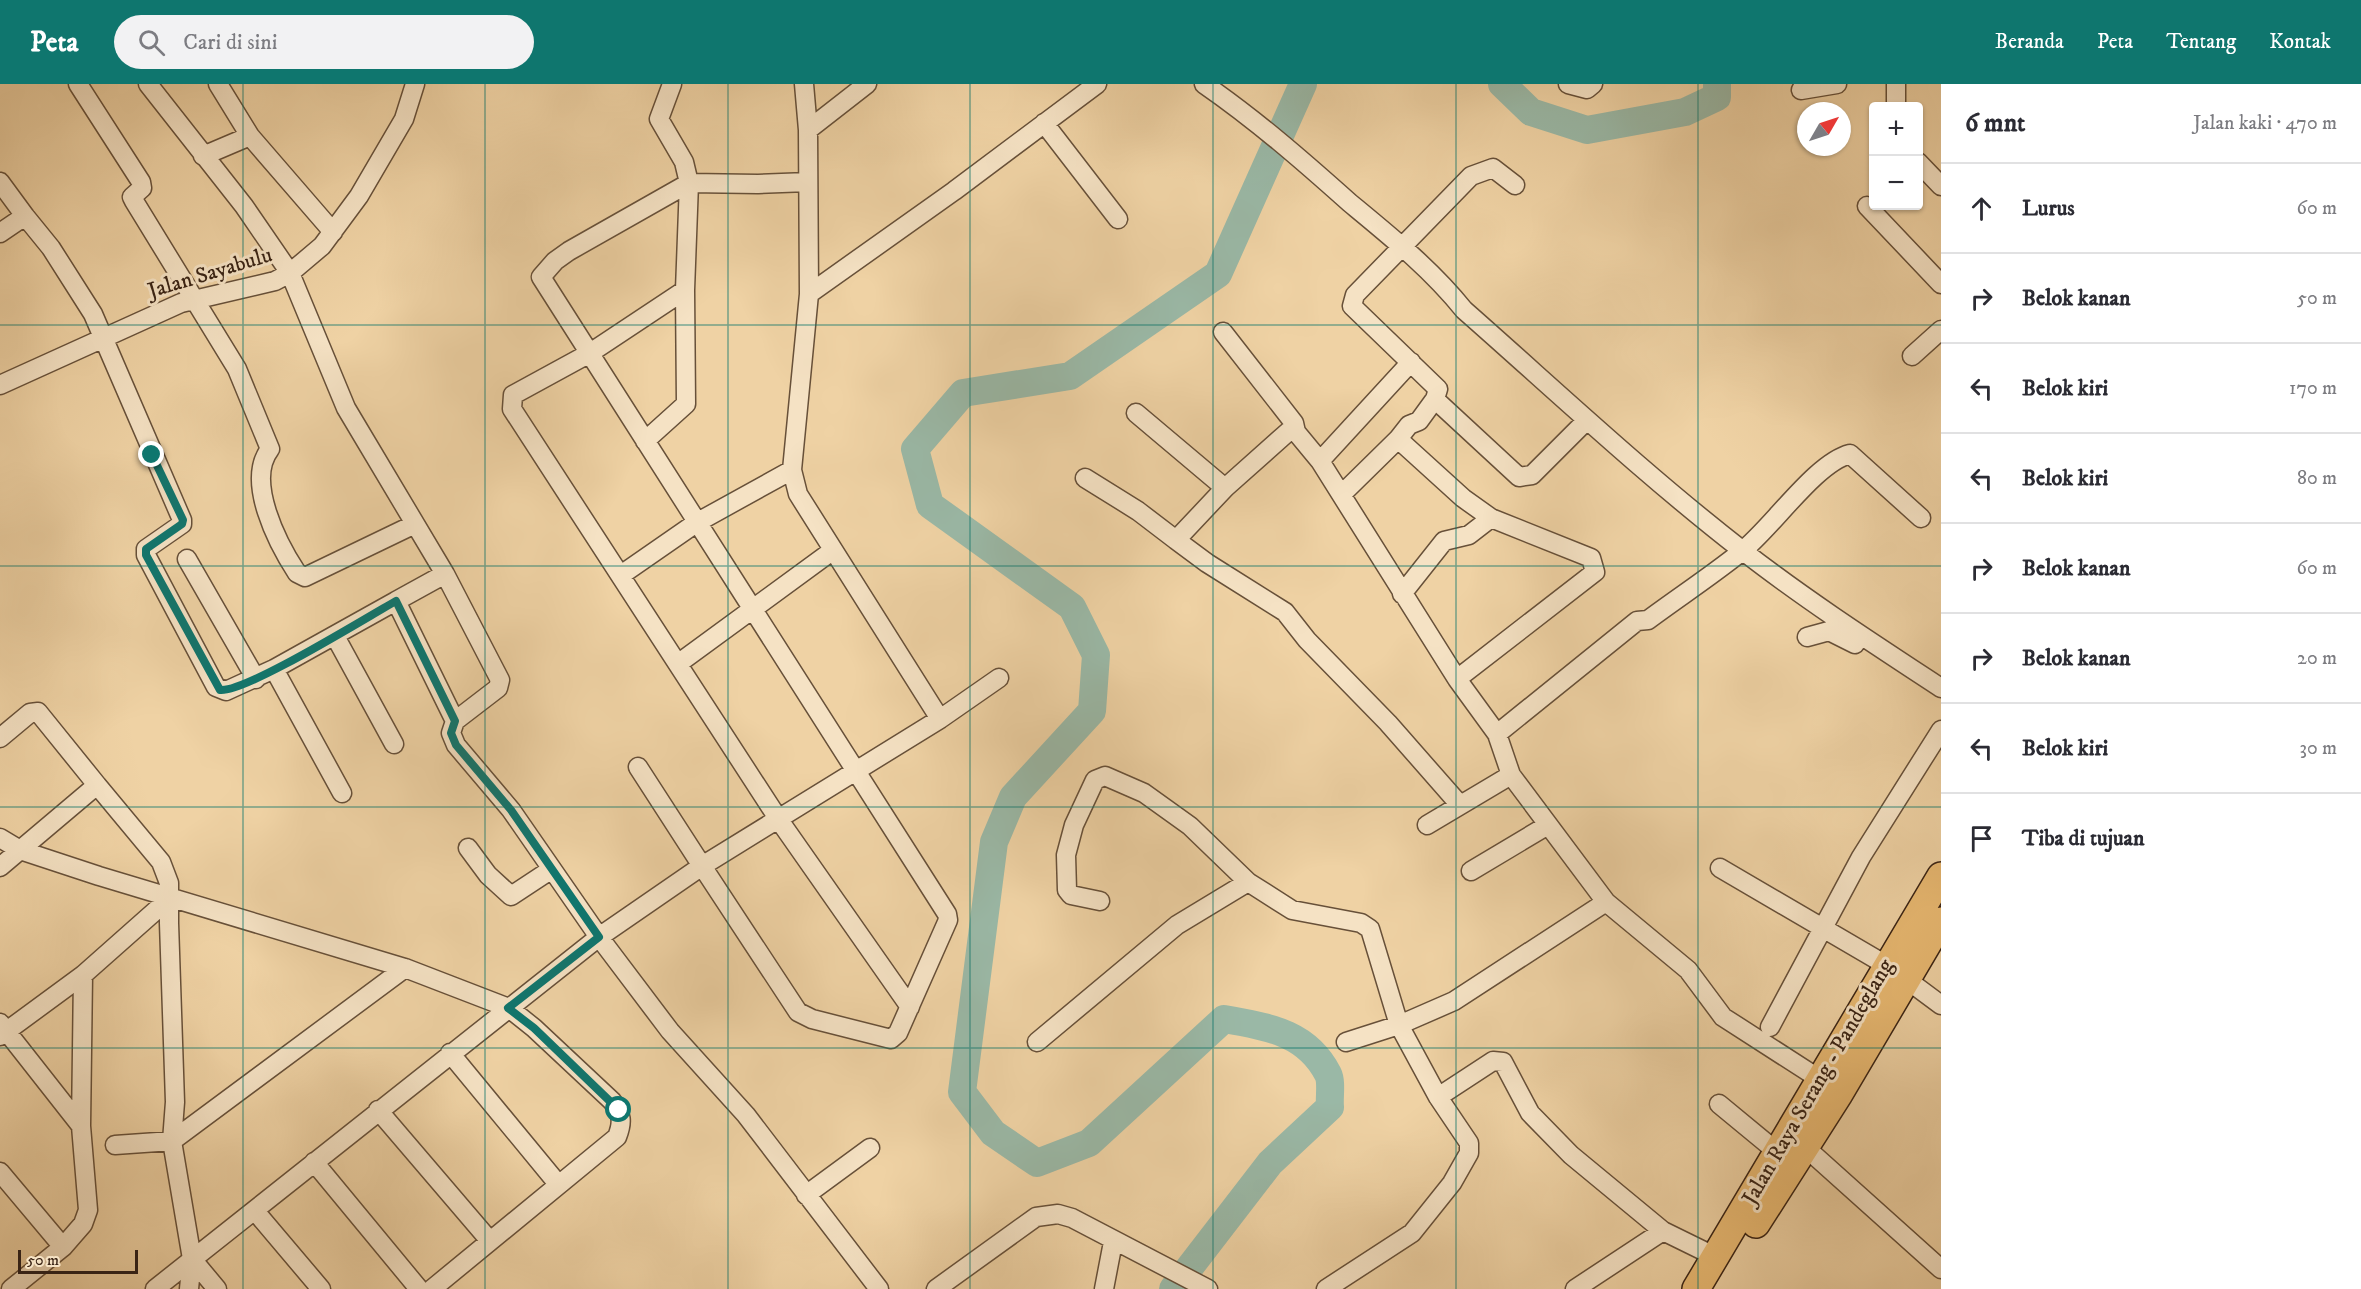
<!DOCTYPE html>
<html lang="id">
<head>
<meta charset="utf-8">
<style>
  body { margin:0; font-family:"IM FELL DW Pica",serif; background:#f2f2f3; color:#2b2b33 }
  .controls { position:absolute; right:18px; top:18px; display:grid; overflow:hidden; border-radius:6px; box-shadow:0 2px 4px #0004 }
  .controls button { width:54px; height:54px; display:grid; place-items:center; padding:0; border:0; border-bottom:2px solid #e1e1e2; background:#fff; color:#2b2b33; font:30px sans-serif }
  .compass { position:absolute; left:1797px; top:18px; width:54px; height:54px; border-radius:50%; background:#fff; box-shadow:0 2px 4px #0004; rotate:51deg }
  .scale { position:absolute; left:18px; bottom:15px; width:120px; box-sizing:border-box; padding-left:6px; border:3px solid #3a2415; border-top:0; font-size:16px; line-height:21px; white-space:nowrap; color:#3a2415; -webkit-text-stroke:4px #f5e2c4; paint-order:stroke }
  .stop { position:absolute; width:18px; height:18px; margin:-14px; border:4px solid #0f766e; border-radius:50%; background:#fff }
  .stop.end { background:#0f766e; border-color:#fff; box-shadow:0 2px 6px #0008 }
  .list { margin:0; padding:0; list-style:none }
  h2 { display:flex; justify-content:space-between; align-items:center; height:78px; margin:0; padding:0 24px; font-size:26px }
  h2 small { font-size:20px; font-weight:400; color:#7c7c81 }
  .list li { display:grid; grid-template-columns:39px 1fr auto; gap:18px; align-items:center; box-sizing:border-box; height:90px; padding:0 24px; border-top:2px solid #e1e1e2 }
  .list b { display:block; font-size:22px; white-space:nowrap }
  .list em { font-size:20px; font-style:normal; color:#7c7c81 }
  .icon { flex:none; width:33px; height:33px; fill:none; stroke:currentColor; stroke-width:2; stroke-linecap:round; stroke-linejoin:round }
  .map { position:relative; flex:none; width:1941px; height:1205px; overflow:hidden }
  header { display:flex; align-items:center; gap:36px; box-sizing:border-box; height:84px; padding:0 30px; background:#0f766e; color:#fff }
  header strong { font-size:28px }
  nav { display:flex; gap:33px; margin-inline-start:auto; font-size:21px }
  .search { width:420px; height:54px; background:#f2f2f3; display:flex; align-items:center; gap:15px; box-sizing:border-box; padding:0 21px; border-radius:33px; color:#7c7c81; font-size:22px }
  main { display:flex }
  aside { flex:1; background:#fff }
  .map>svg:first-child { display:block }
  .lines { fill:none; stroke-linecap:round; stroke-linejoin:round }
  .river { stroke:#9ab8a6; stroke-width:28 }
  .minor-casing { stroke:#675039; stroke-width:21 }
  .highway-casing { stroke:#3a2415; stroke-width:30 }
  .minor { stroke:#f5e2c4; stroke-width:18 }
  .highway { stroke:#e8b972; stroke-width:27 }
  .route { stroke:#0f766e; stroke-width:8 }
  .grid { fill:none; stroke:#0f766e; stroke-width:1.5; stroke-opacity:0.55 }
  .labels { text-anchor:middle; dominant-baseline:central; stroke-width:6; stroke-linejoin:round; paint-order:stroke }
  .street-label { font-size:22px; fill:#3a2415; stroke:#f5e2c4 }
</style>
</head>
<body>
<header>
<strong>Peta</strong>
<div class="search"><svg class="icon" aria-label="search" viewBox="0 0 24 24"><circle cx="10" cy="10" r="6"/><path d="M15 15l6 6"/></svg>Cari di sini</div>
<nav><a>Beranda</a><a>Peta</a><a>Tentang</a><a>Kontak</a></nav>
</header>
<main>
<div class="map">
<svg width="1941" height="1205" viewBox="0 0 1941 1205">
  <rect width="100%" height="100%" fill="#efd2a4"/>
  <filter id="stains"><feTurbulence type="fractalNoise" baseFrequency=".00333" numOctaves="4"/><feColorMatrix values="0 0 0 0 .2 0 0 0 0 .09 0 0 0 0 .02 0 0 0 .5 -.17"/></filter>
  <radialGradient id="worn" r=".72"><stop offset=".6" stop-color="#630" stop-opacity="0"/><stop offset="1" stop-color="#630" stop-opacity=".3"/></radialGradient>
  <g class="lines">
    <path class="river" d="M1502,0L1531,28L1587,46L1685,28L1717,13V0
      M1173,1205L1270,1079L1330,1023C1329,1014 1332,998 1328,990C1306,947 1266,943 1224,935L1089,1059L1037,1079L993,1049L962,1008L994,758L1013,713L1092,627L1096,571L1072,523L930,421L915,365L963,309L1070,292L1218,190L1303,0"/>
    <g class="minor-casing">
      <path id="minor" d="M78,0L141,98L142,104L132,113L134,117L237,285L270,365C245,397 278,460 297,489L305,493L413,441
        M148,0L244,122L290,189L346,324L445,490L500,596L498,604L455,637L451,649L456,661L511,726L599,853L155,1205
        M218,0L250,52L333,148
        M804,0L808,46L809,210
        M1204,0C1256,36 1303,77 1350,119C1390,152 1431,185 1464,226C1556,307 1645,391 1743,467C1806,516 1874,560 1941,604
        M1568,0L1587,5L1593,0
        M1801,6L1837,0
        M1896,22V0
        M1044,39L1118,135
        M808,46L867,0
        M203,72L250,52
        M1918,78L1941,102
        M0,98L25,132
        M689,99L569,167L555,177L541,193L947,830L948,836L898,949L891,955L812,935L798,928L702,782L599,853L670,947L746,1031L879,1205
        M689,99L758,100L808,98
        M1515,101L1493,84L1471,92L1355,211L1352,222L1438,305L1435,315L1440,320L1519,393L1532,391L1586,337
        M1867,122L1941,200
        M0,149L25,132L51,164L93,230L182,436V440L146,465V471L216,603L226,607L274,585L396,517
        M685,206L590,269L513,311L512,325L779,736L910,923
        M1223,248L1294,339L1296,348
        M1912,272L1941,246
        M0,301L181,219L275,197L290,189L322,162L359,112L404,35L415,0
        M1435,315L1419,337L1409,341L1398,355L1463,414L1491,434L1591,474L1595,488L1457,595
        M1136,329L1225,404
        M645,357L686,320L685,206L689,99L684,78L659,35L672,0
        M1320,377L1411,278
        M1085,394L1138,427L1176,456
        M1342,410L1398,355
        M187,475L256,595
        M445,490L396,517L455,637
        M621,491L696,439L792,386
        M1402,510L1444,457L1469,451L1491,434
        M335,552L394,660
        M1807,553L1829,547L1855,560
        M679,579L832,467
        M274,585L342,709
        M940,635L798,410L792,386L809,210L954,107L1097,0
        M1497,650L1637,537L1648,536C1679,513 1711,492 1741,468C1772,444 1815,379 1850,370L1921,434
        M0,654L30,629L38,628L97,701
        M638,683L702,782L940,635L999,594
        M1460,721L1388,639L1307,556L1285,528L1207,479L1176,456L1225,404L1289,347L1296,348L1320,377L1457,595L1497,650L1511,691L1606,818L1688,886L1723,933L1821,996
        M1427,741L1511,691
        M0,754L20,766L99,792L405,884L509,924L534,944L612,1017C622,1030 623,1038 617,1053L432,1205
        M468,764L488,791L511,812L552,785
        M0,783L97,701L161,778L169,799V839L175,1018L172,1057L192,1175L217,1205
        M1720,784L1886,881
        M1471,787L1548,741
        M1100,817L1071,811L1067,806L1066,771L1074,741L1095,696L1105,692L1144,709L1190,742L1248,798L1292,826L1361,839L1370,845L1399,941L1438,1013L1469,1059V1069L1452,1099L1412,1149L1326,1205
        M1906,895L1941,921
        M0,939L81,1042L88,1126L83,1140L63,1163L11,1205
        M1770,943L1861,773L1941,646
        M0,952L83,891L171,813
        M1037,958L1177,841L1248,798
        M1346,958L1399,941L1454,917L1606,818
        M450,969L558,1100
        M1438,1013L1493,977L1503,978L1530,1029L1571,1071L1663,1147L1716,1173
        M1719,1020L1776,1067
        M378,1026L490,1157
        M81,1042L83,891
        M115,1061L172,1057L405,884
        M1805,1063L1941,1185
        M314,1078L419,1205
        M0,1088L63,1163
        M806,1111L870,1064
        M255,1127L321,1205
        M189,1205L192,1175
        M936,1205L1036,1133L1058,1130L1072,1134L1208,1205
        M1104,1205L1113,1158
        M1575,1205L1663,1147"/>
    </g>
    <g class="highway-casing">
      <path id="highway" d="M1756,1140L1839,1010L1941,837
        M1696,1205L1941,792"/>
    </g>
    <use href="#minor" class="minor"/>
    <use href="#highway" class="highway"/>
  </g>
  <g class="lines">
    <path class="route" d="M152,371L183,436L182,440L146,465V471L220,606C245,609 367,533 396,517L455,637L451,649L456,661L511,726L599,853L508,924L534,944L619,1026"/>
  </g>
  <path class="grid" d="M243,0V1205M485,0V1205M728,0V1205M970,0V1205M1213,0V1205M1456,0V1205M1698,0V1205M0,241H1941M0,482H1941M0,723H1941M0,964H1941"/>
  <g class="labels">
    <g class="street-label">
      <text transform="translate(210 189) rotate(-17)">Jalan Sayabulu</text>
      <text transform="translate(1818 998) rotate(-60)">Jalan Raya Serang - Pandeglang</text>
    </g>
  </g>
  <rect width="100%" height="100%" filter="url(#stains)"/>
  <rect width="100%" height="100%" fill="url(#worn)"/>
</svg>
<div class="controls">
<button>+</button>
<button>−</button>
</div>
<svg class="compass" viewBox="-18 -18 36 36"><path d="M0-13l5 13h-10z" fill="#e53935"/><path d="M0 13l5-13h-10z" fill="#7c7c81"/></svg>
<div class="scale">50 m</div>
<div class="stop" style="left:619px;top:1026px"></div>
<div class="stop end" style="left:152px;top:371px"></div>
</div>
<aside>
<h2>6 mnt<small>Jalan kaki · 470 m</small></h2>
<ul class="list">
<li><svg class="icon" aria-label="ahead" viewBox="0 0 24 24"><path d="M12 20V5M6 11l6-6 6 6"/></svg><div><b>Lurus</b></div><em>60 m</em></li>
<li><svg class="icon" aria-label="right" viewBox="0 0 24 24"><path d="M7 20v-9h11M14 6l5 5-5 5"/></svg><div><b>Belok kanan</b></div><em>50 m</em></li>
<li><svg class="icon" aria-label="left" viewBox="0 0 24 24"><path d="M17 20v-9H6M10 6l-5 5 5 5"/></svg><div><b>Belok kiri</b></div><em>170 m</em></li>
<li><svg class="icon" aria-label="left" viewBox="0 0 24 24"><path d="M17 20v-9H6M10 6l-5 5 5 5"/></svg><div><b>Belok kiri</b></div><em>80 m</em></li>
<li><svg class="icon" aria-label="right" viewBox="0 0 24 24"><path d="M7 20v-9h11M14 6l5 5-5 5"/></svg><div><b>Belok kanan</b></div><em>60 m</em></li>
<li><svg class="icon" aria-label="right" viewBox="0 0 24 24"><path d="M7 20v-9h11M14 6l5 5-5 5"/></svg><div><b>Belok kanan</b></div><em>20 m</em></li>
<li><svg class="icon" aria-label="left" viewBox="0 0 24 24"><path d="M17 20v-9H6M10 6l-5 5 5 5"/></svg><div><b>Belok kiri</b></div><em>30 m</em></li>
<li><svg class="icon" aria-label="arrive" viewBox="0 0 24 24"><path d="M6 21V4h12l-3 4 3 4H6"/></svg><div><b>Tiba di tujuan</b></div></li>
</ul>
</aside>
</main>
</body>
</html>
